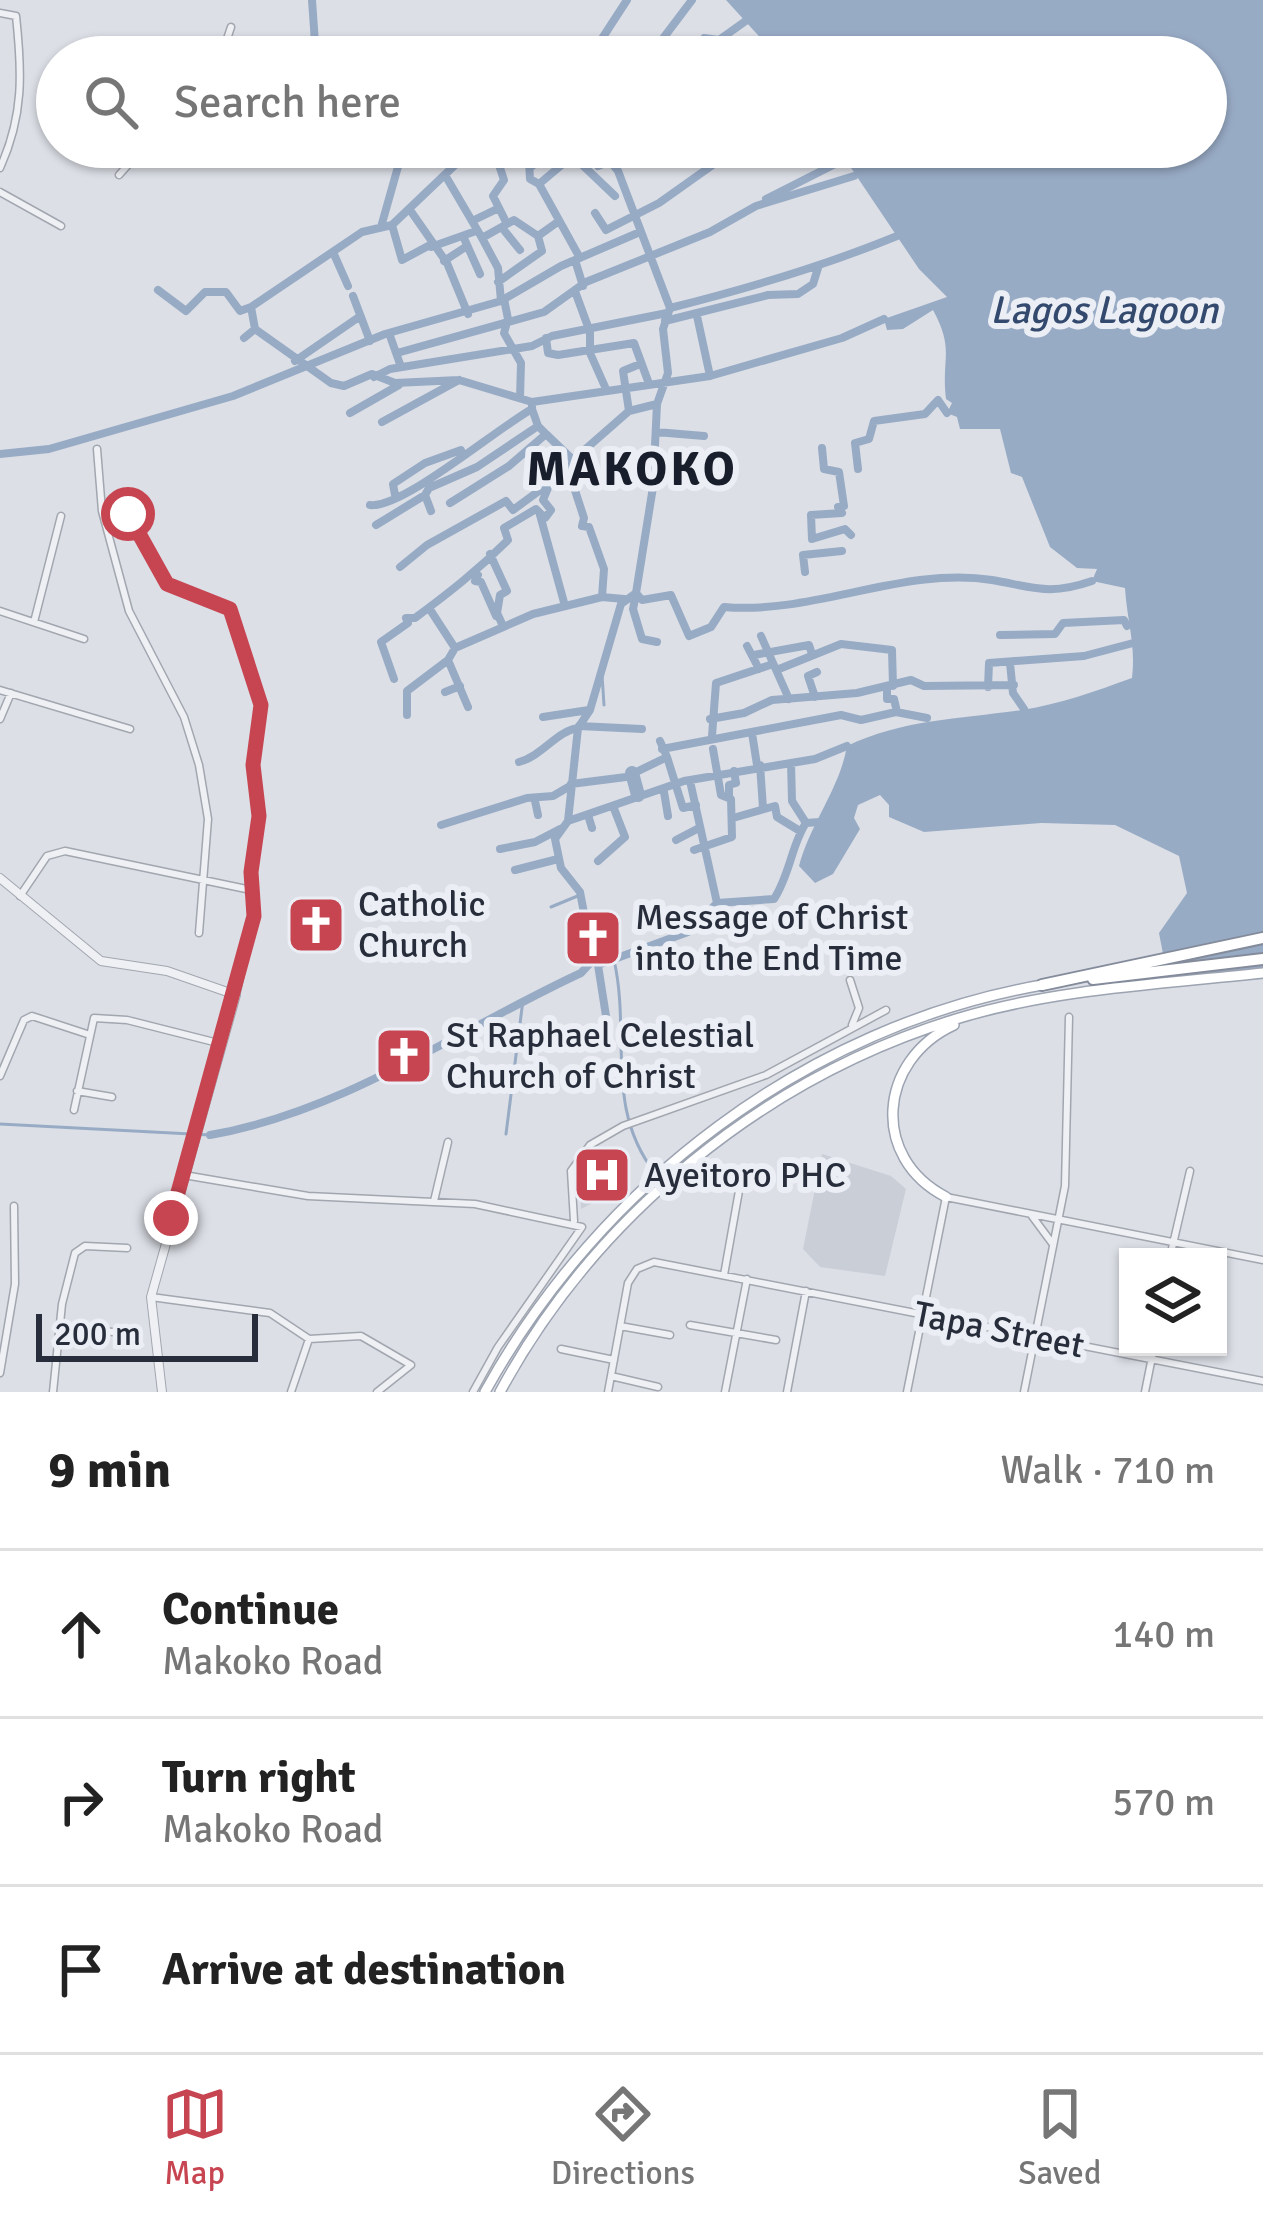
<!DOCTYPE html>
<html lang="en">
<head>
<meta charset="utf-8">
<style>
  body { margin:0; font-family:Signika,sans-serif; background:#f2f2f2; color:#222 }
  .controls { position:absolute; right:36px; bottom:36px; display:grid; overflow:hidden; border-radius:0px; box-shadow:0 3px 9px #0004 }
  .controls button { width:108px; height:108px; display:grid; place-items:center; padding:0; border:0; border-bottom:3px solid #e0e0e0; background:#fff; color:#222; font:60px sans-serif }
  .scale { position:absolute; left:36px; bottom:30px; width:222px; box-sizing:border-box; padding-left:12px; border:6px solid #272d3b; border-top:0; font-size:33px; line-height:42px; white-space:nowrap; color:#272d3b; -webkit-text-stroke:9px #ebeef4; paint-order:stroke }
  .stop { position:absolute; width:36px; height:36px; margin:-27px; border:9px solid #c74551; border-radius:50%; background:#fff }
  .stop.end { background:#c74551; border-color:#fff; box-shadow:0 3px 12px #0008 }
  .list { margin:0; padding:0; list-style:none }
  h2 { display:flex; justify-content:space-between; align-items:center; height:156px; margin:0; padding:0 48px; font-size:51px }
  h2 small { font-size:39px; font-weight:400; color:#767676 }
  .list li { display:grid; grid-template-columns:78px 1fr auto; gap:36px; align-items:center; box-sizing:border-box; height:168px; padding:0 48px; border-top:3px solid #e0e0e0 }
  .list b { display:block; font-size:45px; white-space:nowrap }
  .list p { margin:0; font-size:39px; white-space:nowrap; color:#767676 }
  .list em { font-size:39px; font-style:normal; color:#767676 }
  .icon { flex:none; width:66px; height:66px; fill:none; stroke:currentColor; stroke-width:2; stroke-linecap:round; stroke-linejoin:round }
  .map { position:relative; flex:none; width:1263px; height:1392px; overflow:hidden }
  .search { position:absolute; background:#fff; box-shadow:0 3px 9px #0004; left:36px; right:36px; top:36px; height:132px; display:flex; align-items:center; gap:30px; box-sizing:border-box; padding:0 42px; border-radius:66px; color:#767676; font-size:45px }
  .sheet { height:660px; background:#fff }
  nav { display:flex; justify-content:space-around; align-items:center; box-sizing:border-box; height:168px; border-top:3px solid #e0e0e0; background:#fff; font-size:33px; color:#767676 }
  nav a { display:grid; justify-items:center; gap:6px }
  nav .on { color:#c74551 }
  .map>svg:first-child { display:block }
  .built { fill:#caced7 }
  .water { fill:#98abc5 }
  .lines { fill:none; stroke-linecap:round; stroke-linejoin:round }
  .stream { stroke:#98abc5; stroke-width:3 }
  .canal { stroke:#98abc5; stroke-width:8 }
  .river { stroke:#98abc5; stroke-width:14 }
  .minor-casing { stroke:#a2a6af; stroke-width:9 }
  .tertiary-casing { stroke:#a2a6af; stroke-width:10 }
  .primary-casing { stroke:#9ca3b1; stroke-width:12 }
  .motorway-casing { stroke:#848c9c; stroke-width:14 }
  .minor { stroke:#eff0f4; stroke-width:6 }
  .tertiary { stroke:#eff0f4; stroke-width:8 }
  .primary { stroke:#fff; stroke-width:9 }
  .motorway { stroke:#fff; stroke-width:10 }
  .route { stroke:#c74551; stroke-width:15 }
  .labels { text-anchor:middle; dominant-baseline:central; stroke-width:12; stroke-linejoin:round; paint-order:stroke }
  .poi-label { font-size:36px; fill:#272d3b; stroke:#ebeef4; text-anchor:start }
  .street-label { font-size:36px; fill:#272d3b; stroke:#ebeef4 }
  .water-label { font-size:39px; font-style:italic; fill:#33496d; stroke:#ebeef4 }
  .district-label { font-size:48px; font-weight:bold; letter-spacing:3px; fill:#191e2c; stroke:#ebeef4 }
</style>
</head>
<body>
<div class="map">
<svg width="1263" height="1392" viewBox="0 0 1263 1392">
  <rect width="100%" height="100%" fill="#dcdfe6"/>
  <path class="built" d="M822,1154L891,1176L906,1189L885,1276L820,1267L803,1249Z
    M580,1160L627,1161L619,1189L581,1209Z"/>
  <path class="water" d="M726,0H1263V979L1169,985L1159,933L1187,893L1179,856L1115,825L1041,823L924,832L889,817V805L880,795L858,805L854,818L860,829L833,874L815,883L799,866C810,824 840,788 847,746C904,719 961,719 1022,710C1060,704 1096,691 1132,678C1136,645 1127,621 1125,588L1092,581L1097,569L1077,568L1050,547L1022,477L1011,473L1000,429H960L957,417L947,413L952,403L946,399C941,357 955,351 933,310L903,329L887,330L884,319L947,297L919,269L837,147H1206V57H770L766,44Z"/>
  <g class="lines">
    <path class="stream" d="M602,675L604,705
      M551,907L580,895
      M614,960C631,1034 604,1108 655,1173
      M0,1124L210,1135
      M506,1134L523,1000"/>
    <path class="canal" d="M312,0L316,57
      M590,57L627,0
      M649,57L692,0
      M688,57L704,38L719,40L747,20
      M743,57L766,44
      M396,147L456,164L500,147
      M517,147L529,161L530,179L539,184
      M494,150L504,180L493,196L507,224
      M573,156L615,196
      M531,167L556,147
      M445,175L482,238L514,220L538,236
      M766,199L845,159
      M410,210L447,263L468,314
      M595,213L606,230L659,203L738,147
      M472,221L499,208
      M392,225L402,260L430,245
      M381,227L403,149
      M503,229L520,250
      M463,236L480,274
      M431,247L476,231
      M333,252L348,286
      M580,258L539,184L583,147
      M575,260L583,286
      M444,261L467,246
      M498,282L542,251L538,236L559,221
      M158,290L186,311L205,292H226L240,311L251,307
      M576,294L590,332V353L606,389
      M353,296L370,341
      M504,299L508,319L504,333L521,363L520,398
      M501,301L561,266L640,232
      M670,308C746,289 824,266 897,236
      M697,316L710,376
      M665,321L768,295L798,294L813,284L818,268
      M255,329L331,383L344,386L372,374L395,383L459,380L532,402L710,376L842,338L884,319
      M389,333L401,367
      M244,338L255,329L251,307L362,232L392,225L456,164
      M546,338L548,353L558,355L634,343L648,381
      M397,353L544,312L586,282L710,232L756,206L854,176
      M295,361L359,317
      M374,377L390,369L532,346L552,336L667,313
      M629,411L623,371L640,364
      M350,413L399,385
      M382,422L459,380
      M656,432L704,436
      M546,434L573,460
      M822,448L824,469L839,472L844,506L838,507L842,513L811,515L812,539L845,529L851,535
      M0,454L49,449L233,396L385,334L501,301L498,268L482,238
      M858,469L855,443L869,439L874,421L925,414L938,400L947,413
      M569,472L584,518L582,526L589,527L604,569L602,597
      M395,495L393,484L425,463L461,450
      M450,503L509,466L546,434L538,426
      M370,505C402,509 496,429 532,409V402
      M431,511L425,495L429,488L477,467L538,426L532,409
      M540,515L565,606
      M376,525L425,495
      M490,554L507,591L500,595L497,613L503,626
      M400,567L427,545L506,501L513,510L547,485
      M805,572L803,555L842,551
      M478,575L475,581L481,582L496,616
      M636,593L642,600L671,595L689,636L711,627L724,607C813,615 904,566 992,580C1033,587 1049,596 1092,581
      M636,594L633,609L642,639L657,642
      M429,608L455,648L533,614L602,597L624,599
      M1000,635L1055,634L1063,623L1124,620L1127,626
      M761,636L789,699
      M747,646L759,669
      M754,655L809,645L812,654
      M448,660L468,707
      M1010,663L1013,693L1024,709
      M779,669L841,644L892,650L893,686
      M394,679L381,642L408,623L406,618H415C450,592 478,570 508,540L504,528L536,509L545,518L551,510L543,500L550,483L569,472L573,460L629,411L657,404
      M887,686V699H894L897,712
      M988,687L989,663L1084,656L1137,642
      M445,692L460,686
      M815,697L808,676L817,672
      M407,715V691L448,660L455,648
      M543,717L589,710
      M710,719L744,713L772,700L857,693L911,680L924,686L1014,685
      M579,726L642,729
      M752,733L757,765
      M712,736L716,683L770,665
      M662,749L841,715L861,720L896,712L927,718
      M667,757L683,808L696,805
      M519,762C542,756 557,731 578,728
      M791,763L792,801L806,823
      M760,765L763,808
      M690,781L717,903
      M571,784L626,777L667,757L660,741
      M664,792L668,816
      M729,798V785L736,783L734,771
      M535,801L538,815
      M588,815L592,828
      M733,818L775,806L777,817L800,831
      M568,821L684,781L815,759L847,746
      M441,825L527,798L553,796L570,786
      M676,840L699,828
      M500,849L535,842L560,829
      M694,850L732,837L731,799L721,795L713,749
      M598,861L625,837L613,806
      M515,870L558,859
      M593,960L580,892L561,868L555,839L568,821L578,728L590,710L621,604L636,593L653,487L657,404L668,373L663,329L670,308L618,171L610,161L598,166L611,147
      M598,965L606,1016
      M210,1135C343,1112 460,1029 581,973L593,960L598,965L688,932L717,903L774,899C790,875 792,843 806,823L820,822"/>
    <path class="river" d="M632,773L638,795"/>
    <g class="minor-casing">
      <path id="minor" d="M0,13L16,16C22,72 24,115 0,168
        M221,57L231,27
        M119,175L144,147
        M0,192L61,226
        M97,449L102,511L129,611L184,717L199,765L208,819L199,933
        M102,511L121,504L167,584L230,609L261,705L253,765L259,816L251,884L254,916L236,995
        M0,611L84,639
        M34,622L61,516
        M0,690L130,729
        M0,719L11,693
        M20,896L47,856L65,851L251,890
        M850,980L859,1008L852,1025
        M0,1076L24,1020L32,1016L87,1034
        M77,1091L112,1097
        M74,1110L94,1018L127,1020L222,1044
        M184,1175L308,1196L475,1204L582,1227L498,1347L473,1392
        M434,1201L448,1142
        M1032,1216L1052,1243
        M574,1221L571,1171L590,1145L623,1126L766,1075L886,1010
        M1170,1257L1190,1171
        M724,1275L742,1174
        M151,1297L270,1313L309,1339L361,1336L411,1365L377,1392
        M690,1325L776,1340
        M620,1326L670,1335
        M60,1329L114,1332
        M561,1349L614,1360
        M0,1373L15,1284L14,1206
        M611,1376L658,1387
        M53,1392L62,1304L75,1253L85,1246L127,1248
        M291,1392L309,1339
        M608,1392L628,1283L637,1269L654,1262L1263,1381
        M725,1392L747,1279
        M787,1392L806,1291
        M907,1392L946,1197L1263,1260
        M1024,1392L1065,1186L1069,1017
        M1145,1392L1154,1347"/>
    </g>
    <g class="tertiary-casing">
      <path id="tertiary" d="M0,878L101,961L167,971L236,995L151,1297L162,1392"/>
    </g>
    <g class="primary-casing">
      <path id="primary" d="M946,1197C870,1158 878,1060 954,1025
        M485,1392C599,1185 807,1026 1042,985
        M500,1392C595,1216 764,1078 956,1019C1053,989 1162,984 1263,973"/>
    </g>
    <g class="motorway-casing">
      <path id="motorway" d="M1093,979L1263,959
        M1042,985L1263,938"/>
    </g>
    <use href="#minor" class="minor"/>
    <use href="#tertiary" class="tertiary"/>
    <use href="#primary" class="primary"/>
    <use href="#motorway" class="motorway"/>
  </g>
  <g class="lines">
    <path class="route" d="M128,514L167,584L230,609L261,705L253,765L259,816L251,872L254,916L171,1218"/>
  </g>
  <defs>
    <g id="church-square" transform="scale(3)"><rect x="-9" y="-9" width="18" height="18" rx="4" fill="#c74551" stroke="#ebeef4"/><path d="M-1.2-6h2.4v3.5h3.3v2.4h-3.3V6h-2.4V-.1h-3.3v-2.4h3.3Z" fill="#fff"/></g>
    <g id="hospital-square" transform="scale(3)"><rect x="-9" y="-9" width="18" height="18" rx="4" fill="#c74551" stroke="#ebeef4"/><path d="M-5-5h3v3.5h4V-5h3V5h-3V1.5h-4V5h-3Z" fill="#fff"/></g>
  </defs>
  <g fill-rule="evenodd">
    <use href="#church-square" x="316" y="925"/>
    <use href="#church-square" x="593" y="938"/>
    <use href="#church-square" x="404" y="1056"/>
    <use href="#hospital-square" x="602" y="1175"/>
  </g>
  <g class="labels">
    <g class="poi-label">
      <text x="358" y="904">Catholic<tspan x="358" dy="41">Church</tspan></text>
      <text x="635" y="917">Message of Christ<tspan x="635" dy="41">into the End Time</tspan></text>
      <text x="446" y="1035">St Raphael Celestial<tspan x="446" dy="41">Church of Christ</tspan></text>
      <text x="644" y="1175">Ayeitoro PHC</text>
    </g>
    <g class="street-label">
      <text transform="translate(999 1330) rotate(11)">Tapa Street</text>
    </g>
    <g class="water-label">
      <text x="1104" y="310">Lagos Lagoon</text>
    </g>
    <g class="district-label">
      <text x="632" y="469">MAKOKO</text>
    </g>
  </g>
</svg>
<div class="controls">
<button><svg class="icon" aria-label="layers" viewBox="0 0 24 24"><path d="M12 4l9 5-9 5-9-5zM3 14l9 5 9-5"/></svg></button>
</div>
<div class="scale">200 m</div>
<div class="stop" style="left:128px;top:514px"></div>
<div class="stop end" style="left:171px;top:1218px"></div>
<div class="search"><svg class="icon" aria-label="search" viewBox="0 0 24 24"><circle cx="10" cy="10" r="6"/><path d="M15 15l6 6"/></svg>Search here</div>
</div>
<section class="sheet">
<h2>9 min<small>Walk · 710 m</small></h2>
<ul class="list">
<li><svg class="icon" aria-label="ahead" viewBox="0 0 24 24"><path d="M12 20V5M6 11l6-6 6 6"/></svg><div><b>Continue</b><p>Makoko Road</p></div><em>140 m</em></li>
<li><svg class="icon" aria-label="right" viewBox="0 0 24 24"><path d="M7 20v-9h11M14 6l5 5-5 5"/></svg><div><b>Turn right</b><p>Makoko Road</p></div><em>570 m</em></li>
<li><svg class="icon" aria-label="arrive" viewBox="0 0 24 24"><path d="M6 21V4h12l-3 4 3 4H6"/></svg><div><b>Arrive at destination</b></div></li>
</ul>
</section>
<nav>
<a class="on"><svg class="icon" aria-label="map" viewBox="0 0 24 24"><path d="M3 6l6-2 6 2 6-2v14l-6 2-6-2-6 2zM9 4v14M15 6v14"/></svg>Map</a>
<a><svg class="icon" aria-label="directions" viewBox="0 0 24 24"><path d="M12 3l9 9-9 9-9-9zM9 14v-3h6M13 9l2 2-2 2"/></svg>Directions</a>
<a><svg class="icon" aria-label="saved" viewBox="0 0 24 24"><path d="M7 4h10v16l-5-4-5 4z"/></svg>Saved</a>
</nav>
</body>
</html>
